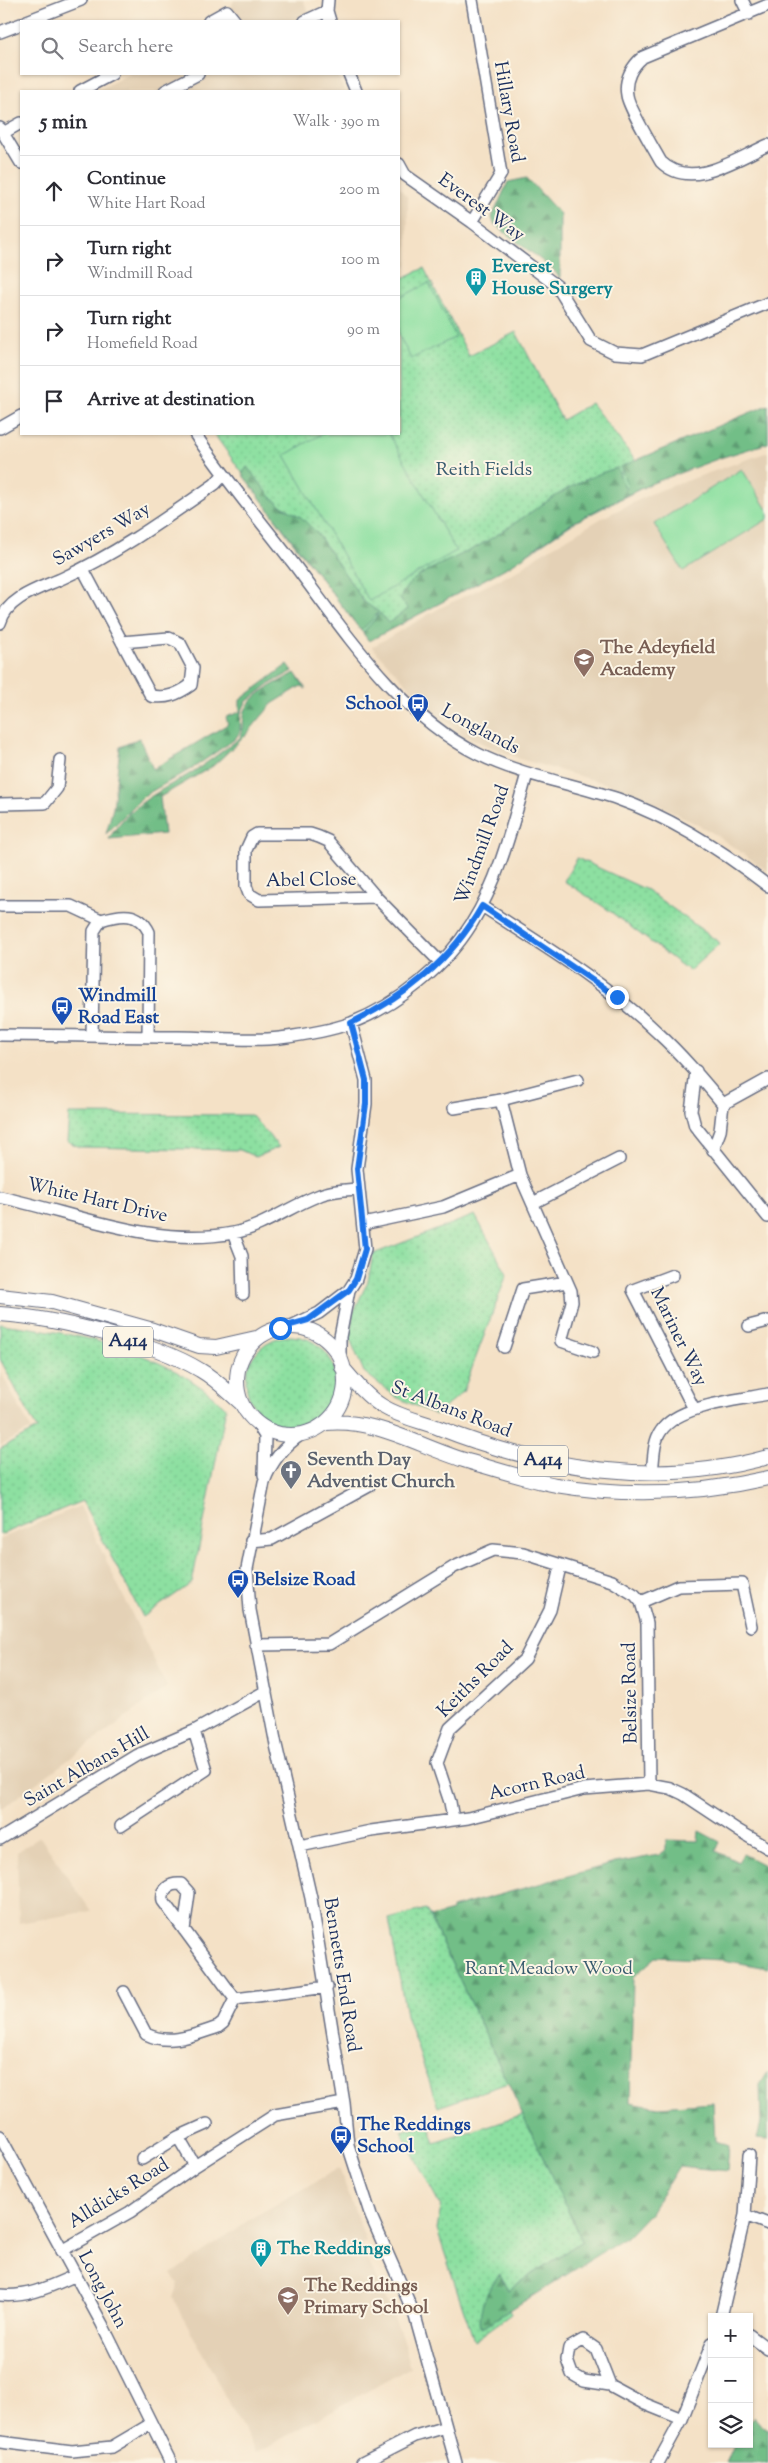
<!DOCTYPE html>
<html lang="en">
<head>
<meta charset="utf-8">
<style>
  body { margin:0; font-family:"Sorts Mill Goudy",serif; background:#f2f2f3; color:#2b2b33 }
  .controls { position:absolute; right:15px; bottom:15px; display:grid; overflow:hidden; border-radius:0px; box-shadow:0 1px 4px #0004 }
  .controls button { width:45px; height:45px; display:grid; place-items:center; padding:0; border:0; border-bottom:1px solid #e1e1e2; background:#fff; color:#2b2b33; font:25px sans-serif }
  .stop { position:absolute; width:15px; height:15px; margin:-11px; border:4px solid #1a73e8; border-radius:50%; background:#fff }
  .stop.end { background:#1a73e8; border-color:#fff; box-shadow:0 1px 5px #0008 }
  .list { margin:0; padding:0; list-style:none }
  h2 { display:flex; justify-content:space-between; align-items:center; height:65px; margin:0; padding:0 20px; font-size:21px }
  h2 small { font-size:16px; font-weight:400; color:#7c7c81 }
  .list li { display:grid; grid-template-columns:32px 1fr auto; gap:15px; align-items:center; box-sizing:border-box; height:70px; padding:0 20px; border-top:1px solid #e1e1e2 }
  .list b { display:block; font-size:19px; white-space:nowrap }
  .list p { margin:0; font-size:16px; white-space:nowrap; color:#7c7c81 }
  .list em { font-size:16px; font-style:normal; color:#7c7c81 }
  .icon { flex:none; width:28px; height:28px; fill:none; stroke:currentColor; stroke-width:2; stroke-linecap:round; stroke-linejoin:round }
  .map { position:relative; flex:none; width:768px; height:2463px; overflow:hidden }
  .search { position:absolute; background:#fff; box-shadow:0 1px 4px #0004; left:20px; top:20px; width:380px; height:55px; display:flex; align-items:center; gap:12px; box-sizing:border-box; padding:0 18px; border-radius:0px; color:#7c7c81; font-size:19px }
  .panel { position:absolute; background:#fff; box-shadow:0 1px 4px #0004; left:20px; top:90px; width:380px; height:345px; border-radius:0px }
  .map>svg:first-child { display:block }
  .built { fill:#e4d1b6 }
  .green { fill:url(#green-dots); stroke:#548880 }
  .forest { fill:url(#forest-firs); stroke:#467672 }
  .pitch { fill:#8de0a1; stroke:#548880 }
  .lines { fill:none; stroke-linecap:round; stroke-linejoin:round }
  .minor-casing { stroke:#676d82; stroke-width:14 }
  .major-casing { stroke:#676d82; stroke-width:16 }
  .minor { stroke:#fff; stroke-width:11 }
  .major { stroke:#fff; stroke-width:14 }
  .route { stroke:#1a73e8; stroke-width:6 }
  .labels { text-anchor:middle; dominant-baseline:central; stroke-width:4; stroke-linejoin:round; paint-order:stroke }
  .shield { fill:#fcf5e5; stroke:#5e6a86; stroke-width:1 }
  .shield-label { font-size:18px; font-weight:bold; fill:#1b2f5e }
  .street-label { font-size:19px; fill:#1b2f5e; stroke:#fcf5e5 }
  .culture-label { font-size:19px; font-weight:bold; fill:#0d838f; stroke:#fcf5e5; text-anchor:start }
  .park-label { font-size:19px; fill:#385b6f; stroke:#fcf5e5 }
  .education-label { font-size:19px; font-weight:bold; fill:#785e54; stroke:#fcf5e5; text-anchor:start }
  .transit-label { font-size:19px; font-weight:bold; fill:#164399; stroke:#fcf5e5; text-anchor:start }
  .worship-label { font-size:19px; font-weight:bold; fill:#5b616d; stroke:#fcf5e5; text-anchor:start }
</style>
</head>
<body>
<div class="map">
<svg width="768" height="2463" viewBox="0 0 768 2463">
  <defs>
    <pattern id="green-dots" width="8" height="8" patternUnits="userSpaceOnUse" patternTransform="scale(1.25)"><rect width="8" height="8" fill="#8de0a1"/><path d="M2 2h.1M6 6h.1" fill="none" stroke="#79c08d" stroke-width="1.8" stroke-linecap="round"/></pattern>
    <pattern id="forest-firs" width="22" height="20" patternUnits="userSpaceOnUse" patternTransform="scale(1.25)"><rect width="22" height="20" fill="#72be87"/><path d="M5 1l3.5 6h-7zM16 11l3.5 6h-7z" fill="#5d9b72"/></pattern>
  </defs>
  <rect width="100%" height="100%" fill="#fcf5e5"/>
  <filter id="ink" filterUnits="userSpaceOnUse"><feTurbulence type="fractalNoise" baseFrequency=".02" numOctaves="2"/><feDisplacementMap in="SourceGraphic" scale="10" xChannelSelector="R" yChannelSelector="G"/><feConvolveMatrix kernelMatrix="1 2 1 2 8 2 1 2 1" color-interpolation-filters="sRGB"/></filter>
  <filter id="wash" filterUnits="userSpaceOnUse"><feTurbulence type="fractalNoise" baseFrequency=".0096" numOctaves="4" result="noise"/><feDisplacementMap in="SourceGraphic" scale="20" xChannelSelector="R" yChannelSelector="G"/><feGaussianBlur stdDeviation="1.12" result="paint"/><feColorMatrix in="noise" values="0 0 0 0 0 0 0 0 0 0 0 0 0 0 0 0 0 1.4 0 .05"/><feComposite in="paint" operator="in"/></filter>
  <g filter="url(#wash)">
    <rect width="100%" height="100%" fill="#f4e1c6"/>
    <path class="built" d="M234,0H303L313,21H226Z
      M129,74H337L345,91H96Z
      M399,187L408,198L407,265L399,270Z
      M768,452V871L713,833L664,807L614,786L520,759L463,735L430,709L372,647L440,608L517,571L539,555L602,518L655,492Z
      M0,1371L31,1429L0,1446Z
      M80,1506L167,1687L0,1810V1539Z
      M40,1837L91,1911L19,1923L17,1852Z
      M339,2168L366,2242L361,2244L401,2334L411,2367L256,2453L173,2298L178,2283L171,2274L252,2218Z"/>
    <path class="green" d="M424,268L469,356L516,332L562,420L591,403L635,460L650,484L575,522L511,565L369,641L288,536L214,434H399V280Z
      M577,858L647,890L720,943L689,971L607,909L564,881Z
      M69,1114L251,1115L279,1147L256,1157L240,1150L79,1147L67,1141Z
      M475,1215L507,1274L463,1392L436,1415L396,1397L364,1372L350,1339L353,1313L368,1281L373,1254Z
      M0,1324C79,1333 168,1351 226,1408L192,1583L143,1617L82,1501L0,1535V1449L37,1429L0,1359Z
      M246 1381a45 45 0 1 1 90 0a45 45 0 1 1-90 0Z
      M426,1909L508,2083L438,2107L406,2015L389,1919Z
      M524,2114L582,2241L508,2290L511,2314L474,2341L437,2230L441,2207L401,2131L428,2124L435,2143Z"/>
    <path class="forest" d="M527,178L560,214V279L554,270L494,224L492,217L508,182Z
      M768,405V443L720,458L650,484L604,506L567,526L511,565L369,641L363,633L380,613L388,623L408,609L400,599C403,591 407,585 413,580C433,565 465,555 487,541C530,515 568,481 617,468L625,488L628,487L620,467Z
      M247,467L271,497L280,505L301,517L317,533L364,602L379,612L361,631L242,474Z
      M288,664L293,671L268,685L246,702L241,713L240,732L235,739L193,768L145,795L106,834L113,808L120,747L139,738L153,769L228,724L226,717L240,712V700Z
      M295,673L306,689L301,686L272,704L245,736L213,766L160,797L164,834L109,839C127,807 156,793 186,776C205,765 222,751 240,738C245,729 242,720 245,711C252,693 279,682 295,673Z
      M699,1831L720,1842L716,1851L738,1862L743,1854L768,1867V1968L723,1960L656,1957L633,1977L630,2102L659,2107L713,2103L715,2141L729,2146L727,2171L679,2166L649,2214L627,2237L481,2328C477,2309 488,2288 500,2274L508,2290L582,2241L430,1917L452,1911V1908L615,1863L659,1855L666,1850V1840L698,1841Z
      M768,2072V2140L757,2139L761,2122L760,2085Z
      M754,2417L761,2425L768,2429V2463H726L735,2444H749V2422Z"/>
    <path class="pitch" d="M429,283L456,337L411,359L399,335V298Z
      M322,434H389L456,551L369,601L285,455Z
      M742,469L768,511V519L683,571L654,524Z"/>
  </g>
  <g filter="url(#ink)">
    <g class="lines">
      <g class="minor-casing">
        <path id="minor" d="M328,0L327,11L330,21
          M472,0L501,174L472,222
          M742,0L749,14
          M768,5L643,57C632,66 624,80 627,95C628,107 654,149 661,162C691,191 736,159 768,145
          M27,21L81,0
          M209,21L227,11L235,21
          M305,21L327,11
          M0,32L21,24
          M349,74L356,91
          M80,91L112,74
          M165,91L198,74
          M0,128L21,163
          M3,133L21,123
          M399,164L405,175L472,222L557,286L591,341L615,353L642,355L768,303
          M0,428L21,416
          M195,434C225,479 260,520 293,563C346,633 397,713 478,754C522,776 571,783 618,799C672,818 723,851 768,886
          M83,569L151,696C167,699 178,694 191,685L193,668L180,643L169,638L122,642
          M0,623C7,597 41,588 63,578C118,553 166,518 215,484L223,475
          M0,804L45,803L57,788L60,760
          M376,897L259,900L249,894L246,886V850L252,837L257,834H310L319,837L328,841L376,897L440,962
          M1,906H71L101,920
          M482,906C542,945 606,983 658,1033C682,1055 702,1079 723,1104L720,1131L713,1150
          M0,1035C59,1035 119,1037 178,1037C210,1037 250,1042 280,1038C303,1035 329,1031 351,1023C399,1004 445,967 472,923C499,880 513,823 527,774
          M92,1035L94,931L101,920C121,914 139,911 149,932L148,1037
          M696,1071L691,1111L695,1126L768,1217
          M501,1100L520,1175L571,1291L572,1302L561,1341L593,1352
          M723,1104L768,1079
          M454,1108L501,1100L578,1080
          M0,1197C75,1213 155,1248 233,1233C264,1227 290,1206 320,1195C331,1190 346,1190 358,1189
          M533,1203L619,1159
          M363,1224L443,1207L520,1175
          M233,1233L242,1256L243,1294
          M673,1275L633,1290L694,1409
          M291,1326L319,1313L349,1290
          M749,1326L768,1321
          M504,1347L523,1289L567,1282
          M340,1362V1337L349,1290L356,1279L365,1249L357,1169L366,1104V1080L351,1023
          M258,1425L265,1436L264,1475
          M302,1434C284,1446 271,1462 264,1482L247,1569L250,1610L276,1745L311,1898L344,2103L348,2145L371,2216L415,2316L456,2463
          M652,1472C654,1459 653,1442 661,1431C678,1405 739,1400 768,1394
          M251,1541L272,1539L369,1486
          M641,1602L647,1623L649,1784
          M256,1645L329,1644L454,1567L493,1550L523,1553L612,1581L635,1595L641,1602L678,1586L742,1584L751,1626
          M453,1819L450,1802L437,1763L450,1728L525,1659L550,1610L560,1567
          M121,1826L206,1770L194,1731
          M0,1839L138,1755L194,1731L266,1691
          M300,1846L371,1831L468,1818L584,1789L649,1784L670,1788L683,1794L739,1831L768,1848
          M184,1930L189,1893L181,1884C170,1883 161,1889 163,1901L235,1999L327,1987
          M124,1992L146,2034C170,2046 194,2035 218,2027L223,2023L235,1999
          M0,2136L102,2324L171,2463
          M178,2137L195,2166
          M142,2159L178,2137L207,2124
          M745,2215L768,2224
          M61,2251L130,2212L195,2166L275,2115L344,2103
          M0,2295C27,2298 51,2286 74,2276
          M721,2317L745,2215L749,2155
          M749,2335L768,2349
          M610,2385L596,2349L583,2340L569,2348L567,2360L572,2374L584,2381L610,2385L645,2404L682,2419
          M0,2442L72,2451L112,2447L151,2424
          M362,2463L415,2436L446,2427
          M658,2463L682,2419L712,2343"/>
      </g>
      <g class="major-casing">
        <path id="major" d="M0,1296L52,1302L153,1330L199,1346L216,1347L256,1338
          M0,1314C56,1318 152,1341 200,1370C216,1379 228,1392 242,1404
          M237 1381a54 54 0 1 1 108 0a54 54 0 1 1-108 0Z
          M342,1367C354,1381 366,1396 382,1406C400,1417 420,1421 439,1428C543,1469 658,1488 768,1457
          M326,1423C374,1418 419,1446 464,1460C495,1469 525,1479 556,1485C627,1497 698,1494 768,1478"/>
      </g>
      <use href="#minor" class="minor"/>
      <use href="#major" class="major"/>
    </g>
  </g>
  <g class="lines" filter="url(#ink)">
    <path class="route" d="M280,1328L308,1320L349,1290L356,1279L365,1249L357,1169L366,1104V1080L351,1023C406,996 451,961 482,906L617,997"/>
  </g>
  <defs>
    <g id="building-pin" transform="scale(1.125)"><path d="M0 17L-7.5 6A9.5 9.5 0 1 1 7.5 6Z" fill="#0f9aa8" stroke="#fcf5e5"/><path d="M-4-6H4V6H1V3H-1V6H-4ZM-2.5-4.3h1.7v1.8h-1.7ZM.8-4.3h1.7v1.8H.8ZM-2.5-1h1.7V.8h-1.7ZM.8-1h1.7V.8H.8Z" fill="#fff"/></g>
    <g id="school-pin" transform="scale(1.125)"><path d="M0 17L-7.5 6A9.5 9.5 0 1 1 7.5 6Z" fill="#8d6e63" stroke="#fcf5e5"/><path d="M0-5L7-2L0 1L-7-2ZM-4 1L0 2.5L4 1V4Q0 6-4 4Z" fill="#fff"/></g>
    <g id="bus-pin" transform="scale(1.125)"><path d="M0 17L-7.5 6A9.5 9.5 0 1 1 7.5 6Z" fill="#1a4fb4" stroke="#fcf5e5"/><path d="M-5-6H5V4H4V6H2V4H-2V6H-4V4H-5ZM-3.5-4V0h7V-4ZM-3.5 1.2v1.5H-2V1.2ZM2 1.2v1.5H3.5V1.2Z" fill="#fff"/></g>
    <g id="church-pin" transform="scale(1.125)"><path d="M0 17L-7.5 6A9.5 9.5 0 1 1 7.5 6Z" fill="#6b7280" stroke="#fcf5e5"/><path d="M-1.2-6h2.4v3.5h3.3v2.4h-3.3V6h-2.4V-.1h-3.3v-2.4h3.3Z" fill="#fff"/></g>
  </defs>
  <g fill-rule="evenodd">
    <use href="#building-pin" x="476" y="278"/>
    <use href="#school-pin" x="584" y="659"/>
    <use href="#bus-pin" x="418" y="704"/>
    <use href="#bus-pin" x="62" y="1007"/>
    <use href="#church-pin" x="291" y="1471"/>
    <use href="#bus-pin" x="238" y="1580"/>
    <use href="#bus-pin" x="341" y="2136"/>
    <use href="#building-pin" x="261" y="2249"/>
    <use href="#school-pin" x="288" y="2297"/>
  </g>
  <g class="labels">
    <g class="shield">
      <rect x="103" y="1326.5" width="50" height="31" rx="4"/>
      <rect x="518" y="1445.5" width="50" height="31" rx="4"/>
    </g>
    <g class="shield-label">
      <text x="128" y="1342">A414</text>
      <text x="543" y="1461">A414</text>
    </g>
    <g class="street-label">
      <text transform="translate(508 112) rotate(80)">Hillary Road</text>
      <text transform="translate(481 208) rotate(36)">Everest Way</text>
      <text transform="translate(102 535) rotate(-30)">Sawyers Way</text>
      <text transform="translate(480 730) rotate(28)">Longlands</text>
      <text transform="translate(483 845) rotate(-70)">Windmill Road</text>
      <text transform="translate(311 881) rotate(-1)">Abel Close</text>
      <text transform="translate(97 1201) rotate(13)">White Hart Drive</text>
      <text transform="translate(678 1337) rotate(64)">Mariner Way</text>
      <text transform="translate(451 1410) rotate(21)">St Albans Road</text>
      <text transform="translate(476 1680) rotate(-45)">Keiths Road</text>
      <text transform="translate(631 1693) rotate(-91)">Belsize Road</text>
      <text transform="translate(87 1768) rotate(-30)">Saint Albans Hill</text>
      <text transform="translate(537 1784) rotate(-13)">Acorn Road</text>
      <text transform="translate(341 1975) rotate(81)">Bennetts End Road</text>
      <text transform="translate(119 2194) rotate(-32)">Alldicks Road</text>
      <text transform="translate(102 2290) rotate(62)">Long John</text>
    </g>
    <g class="culture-label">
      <text x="492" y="267">Everest<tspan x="492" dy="22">House Surgery</tspan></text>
      <text x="277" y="2249">The Reddings</text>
    </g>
    <g class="park-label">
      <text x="484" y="470">Reith Fields</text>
      <text x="549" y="1969">Rant Meadow Wood</text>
    </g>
    <g class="education-label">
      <text x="600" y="648">The Adeyfield<tspan x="600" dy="22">Academy</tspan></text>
      <text x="304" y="2286">The Reddings<tspan x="304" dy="22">Primary School</tspan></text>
    </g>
    <g class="transit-label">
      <text x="402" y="704" text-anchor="end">School</text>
      <text x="78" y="996">Windmill<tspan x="78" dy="22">Road East</tspan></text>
      <text x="254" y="1580">Belsize Road</text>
      <text x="357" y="2125">The Reddings<tspan x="357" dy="22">School</tspan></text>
    </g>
    <g class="worship-label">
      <text x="307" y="1460">Seventh Day<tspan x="307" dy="22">Adventist Church</tspan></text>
    </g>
  </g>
</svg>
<div class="controls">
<button>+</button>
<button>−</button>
<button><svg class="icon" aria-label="layers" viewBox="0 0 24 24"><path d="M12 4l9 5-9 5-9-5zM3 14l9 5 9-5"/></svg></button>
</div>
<div class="stop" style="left:280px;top:1328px"></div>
<div class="stop end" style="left:617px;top:997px"></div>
<div class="search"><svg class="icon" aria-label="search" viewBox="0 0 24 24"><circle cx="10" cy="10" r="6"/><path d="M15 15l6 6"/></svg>Search here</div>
<section class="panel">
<h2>5 min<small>Walk · 390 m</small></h2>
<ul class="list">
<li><svg class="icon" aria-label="ahead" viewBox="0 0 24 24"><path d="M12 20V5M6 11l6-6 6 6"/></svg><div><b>Continue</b><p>White Hart Road</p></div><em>200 m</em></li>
<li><svg class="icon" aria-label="right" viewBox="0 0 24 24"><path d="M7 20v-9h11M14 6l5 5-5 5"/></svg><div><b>Turn right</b><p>Windmill Road</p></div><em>100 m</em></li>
<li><svg class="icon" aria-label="right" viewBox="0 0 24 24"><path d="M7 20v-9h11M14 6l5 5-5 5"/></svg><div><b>Turn right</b><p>Homefield Road</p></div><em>90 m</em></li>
<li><svg class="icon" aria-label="arrive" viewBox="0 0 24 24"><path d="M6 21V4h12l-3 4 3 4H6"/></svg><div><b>Arrive at destination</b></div></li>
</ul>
</section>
</div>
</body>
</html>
